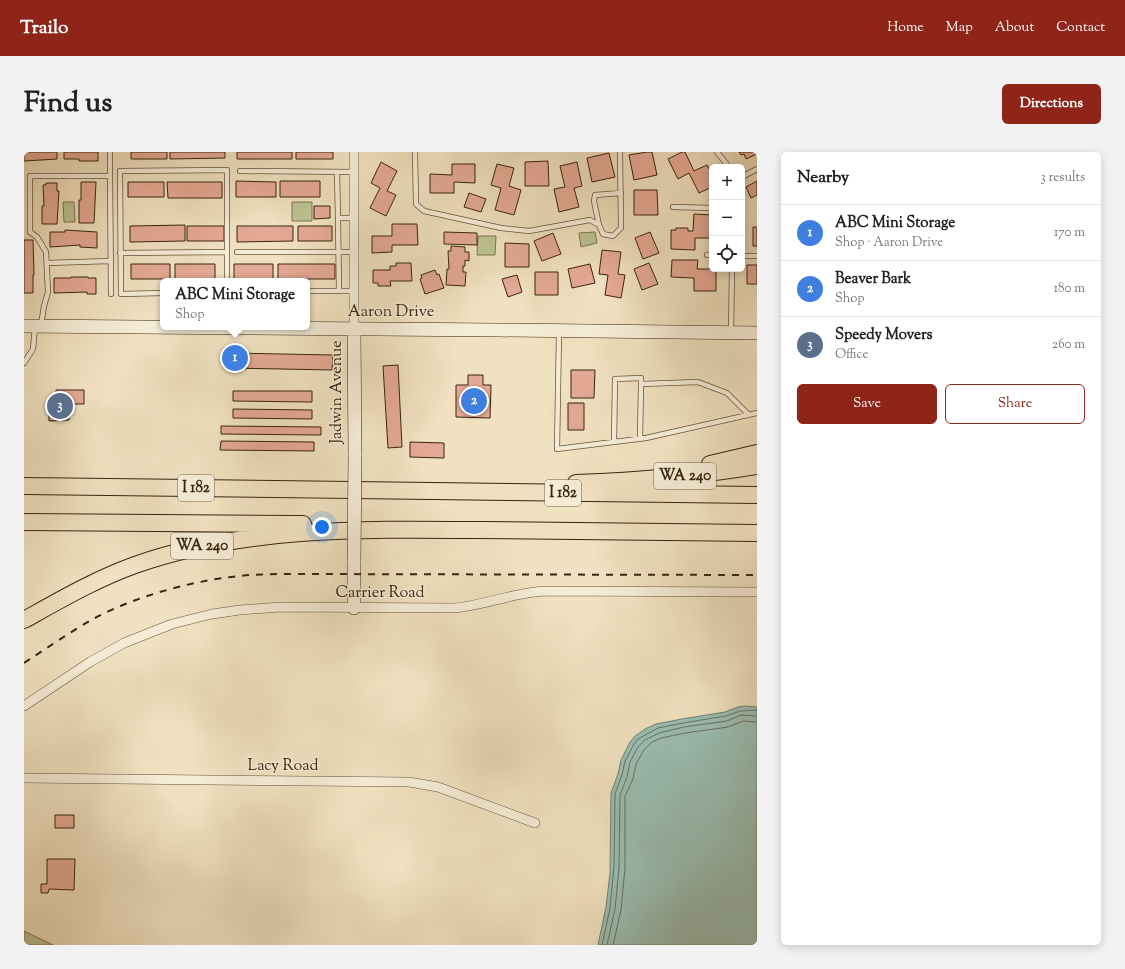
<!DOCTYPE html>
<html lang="en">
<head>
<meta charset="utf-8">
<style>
  body { margin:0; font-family:"Sorts Mill Goudy",serif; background:#f2f2f2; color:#222 }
  .controls { position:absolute; right:12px; top:12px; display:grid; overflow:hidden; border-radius:6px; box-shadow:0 2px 10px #0003 }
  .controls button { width:36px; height:36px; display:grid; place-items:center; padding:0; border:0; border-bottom:1px solid #e0e0e0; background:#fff; color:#222; font:20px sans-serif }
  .you { position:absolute; left:298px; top:375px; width:14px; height:14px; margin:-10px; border:3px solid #fff; border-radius:50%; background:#1a73e8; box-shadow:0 0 0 6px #1a73e833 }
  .badge { display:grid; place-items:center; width:26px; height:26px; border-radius:50%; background:#8f2418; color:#fff; font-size:13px; font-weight:700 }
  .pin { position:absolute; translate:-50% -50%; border:2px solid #fff; box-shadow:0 1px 4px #0006 }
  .popup { position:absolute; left:136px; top:126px; width:150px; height:52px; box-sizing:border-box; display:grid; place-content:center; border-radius:6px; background:#fff; filter:drop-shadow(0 1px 3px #0005); font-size:13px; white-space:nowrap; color:#767676 }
  .popup b { font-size:15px; color:#222 }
  .popup::after { content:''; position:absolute; left:50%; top:100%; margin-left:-8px; border:8px solid transparent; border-top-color:#fff }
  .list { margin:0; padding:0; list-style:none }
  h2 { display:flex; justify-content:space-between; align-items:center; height:52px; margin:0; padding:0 16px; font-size:17px }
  h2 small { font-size:13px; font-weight:400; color:#767676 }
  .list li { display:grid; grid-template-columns:26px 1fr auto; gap:12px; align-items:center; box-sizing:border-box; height:56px; padding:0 16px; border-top:1px solid #e0e0e0 }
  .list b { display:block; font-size:15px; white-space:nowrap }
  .list p { margin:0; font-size:13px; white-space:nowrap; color:#767676 }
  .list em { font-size:13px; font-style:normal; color:#767676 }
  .actions { display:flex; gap:8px; padding:12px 16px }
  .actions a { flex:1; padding:9px 0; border:1px solid #8f2418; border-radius:6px; text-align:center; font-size:14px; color:#8f2418 }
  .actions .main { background:#8f2418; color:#fff }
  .icon { flex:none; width:22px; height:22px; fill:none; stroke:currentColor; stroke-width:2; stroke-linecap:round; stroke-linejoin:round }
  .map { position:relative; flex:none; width:733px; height:793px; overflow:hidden; border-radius:6px }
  header { display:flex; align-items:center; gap:24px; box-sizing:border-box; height:56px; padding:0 20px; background:#8f2418; color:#fff }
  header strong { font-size:19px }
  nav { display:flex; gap:22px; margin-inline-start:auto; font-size:14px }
  .intro { display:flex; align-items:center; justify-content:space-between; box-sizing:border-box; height:96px; padding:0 24px }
  h1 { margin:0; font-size:28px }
  .button { padding:10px 18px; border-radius:6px; background:#8f2418; color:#fff; font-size:14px; font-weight:700 }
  main { display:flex; gap:24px; padding:0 24px }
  aside { flex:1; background:#fff; border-radius:6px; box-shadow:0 2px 10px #0003 }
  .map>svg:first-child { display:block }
  .green { fill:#bbc291; stroke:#7a7350 }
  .water { fill:#9abeb2; stroke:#738071 }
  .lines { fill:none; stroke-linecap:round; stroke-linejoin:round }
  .shore { stroke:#6a7160; stroke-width:1 }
  .building { fill:#e4a994; stroke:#39240f }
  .lane-casing { stroke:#67533b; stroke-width:6 }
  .street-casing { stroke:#67533b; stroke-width:10 }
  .secondary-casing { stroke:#39240f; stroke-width:14 }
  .highway-casing { stroke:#39240f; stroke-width:18 }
  .lane { stroke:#f5ecd6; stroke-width:4.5 }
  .street { stroke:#f5ecd6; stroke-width:9 }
  .secondary { stroke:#f5ecd6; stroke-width:13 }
  .highway { stroke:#f0e1c0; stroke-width:16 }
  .rail { stroke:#39240f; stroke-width:2; stroke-dasharray:7 7; stroke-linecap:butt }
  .secondary-bridge-casing { stroke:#39240f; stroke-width:14; stroke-linecap:butt }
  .secondary-bridge { stroke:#f5ecd6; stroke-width:13 }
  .labels { text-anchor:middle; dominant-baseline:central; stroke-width:3; stroke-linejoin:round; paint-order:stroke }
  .shield { fill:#f5ecd6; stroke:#71604b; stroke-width:1 }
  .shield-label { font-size:15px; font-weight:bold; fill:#39240f }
  .street-label { font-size:16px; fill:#39240f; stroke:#f5ecd6 }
</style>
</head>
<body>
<header>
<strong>Trailo</strong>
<nav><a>Home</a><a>Map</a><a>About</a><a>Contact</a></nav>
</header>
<div class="intro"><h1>Find us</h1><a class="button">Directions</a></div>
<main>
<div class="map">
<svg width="733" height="793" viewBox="0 0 733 793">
  <rect width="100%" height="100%" fill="#f0e1c0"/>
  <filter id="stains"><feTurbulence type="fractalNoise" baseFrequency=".005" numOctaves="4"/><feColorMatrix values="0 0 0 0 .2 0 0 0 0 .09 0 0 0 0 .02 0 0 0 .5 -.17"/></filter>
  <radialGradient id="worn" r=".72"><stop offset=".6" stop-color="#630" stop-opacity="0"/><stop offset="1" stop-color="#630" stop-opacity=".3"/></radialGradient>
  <path class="green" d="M39,50H50L51,70H40Z
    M268,50H288V69H268Z
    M571,80L573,91L557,95L555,81Z
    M454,84H472L471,103H453Z
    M0,779L29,793H0Z"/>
  <path class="water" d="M721,554L733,555V793H574L582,755L586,721L587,641L594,622L597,608L606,590L611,584L621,577L632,572L658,567L701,560L714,555Z"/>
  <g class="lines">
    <path class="shore" d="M578,793L586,756L590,715L591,642L598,623L601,609L610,592L614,587L634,576L659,571L702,564L716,559L733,558
      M583,793L591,757L595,716L596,643L603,625L606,610L614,595L621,588L635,581L660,575L703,569L717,563L733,564
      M589,793L597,758L601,716V644L609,627L612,612L620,598L628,590L637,586L661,581L704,575L719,569L733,570"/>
  </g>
  <path class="building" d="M0,0H33V7L0,9Z
    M40,0H74V9H55V7H40Z
    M107,0H143V7H107Z
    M146,0H201V6L146,7Z
    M213,0H268V7H213Z
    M272,0H309V7H272Z
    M623,0H628L633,23L610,28L605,3Z
    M658,0H661L670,19L683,13L688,23V35L675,41L665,21L654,27L644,7Z
    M715,0H732L733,2L722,7L720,2L717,3Z
    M585,1L591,25L568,30L563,6Z
    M524,9L525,34H501V10Z
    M357,10L373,19L363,39L372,43L362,64L346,56L356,36L347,31Z
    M553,10L558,34L550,36L555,55L535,60L530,37L541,35L536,14Z
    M428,12H451V31L430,30V41H406V22L428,23Z
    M473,12L490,16L485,34L497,38L490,63L471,58L477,36L467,33Z
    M212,29L252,30V45H212Z
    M256,29H296V45H256Z
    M733,29V43L727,46L722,35Z
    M57,30H72L70,71H55V48H57Z
    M104,30H140V45H104Z
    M143,30H198V46H144Z
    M22,31H33V39H35L33,72H18V54H20L19,33H22Z
    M610,38H633L634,63H610Z
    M445,41L462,47L457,60L440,55Z
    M290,54H306V66L290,67Z
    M670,62L688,63V86H671V98L647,97V78H652V76H664V79H669Z
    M368,72H393L394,93H368V100L348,101V84H368Z
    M161,73V89L106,90V74Z
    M163,74H200V89H163Z
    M213,74H269V89L213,90Z
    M274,74H308V89H274Z
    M729,75H733V94H729Z
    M41,78L73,80V96L56,95V93L26,95V80H41Z
    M420,80L453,81V93L420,92Z
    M626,80L635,101L619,107L611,86Z
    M529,81L537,102L518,109L510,89Z
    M0,88H9L10,123H9V141H0Z
    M481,91L505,92V115H481Z
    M427,94L441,95V100H445V109L441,108V114H439V120H442L441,134L422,133L423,117H425L424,99H427Z
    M578,98L597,100L594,122L601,123L597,146L581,143L584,123L575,122Z
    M648,108H674L673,117H692V139H670V126L647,125Z
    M372,111H387L388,129H366L367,134H354V131H349V118H366V114H372Z
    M625,111L634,132L618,138L610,117Z
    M107,112H146V127H107Z
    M151,112H191V127H151Z
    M210,112H249V127H210Z
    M254,112H311V127H254Z
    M566,112L571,131L548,136L544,117Z
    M723,113H733V132H723Z
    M411,118L413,123L415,122L420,136L401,142L396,127L398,126L397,123Z
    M511,120H534V143H511Z
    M493,123L498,140L484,145L478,127Z
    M47,125H64V126H72V142H63V140L30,141V126H47Z
    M206,201L309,203L308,218L206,216Z
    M374,213L378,295L364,296L359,214Z
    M547,218H571L570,246H547Z
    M444,223H459V233H467L466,266L432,265V233H444Z
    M32,238H60V252H47V257H45V268L25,269V247H32Z
    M209,239H288V250L209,249Z
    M544,251H560V278H544Z
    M209,257L288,258V267L209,266Z
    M197,274L297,275V283L197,282Z
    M197,289L290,290V299L196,298Z
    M386,290L420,291V306L386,305Z
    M31,663H50V676H31Z
    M23,707H51L50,738L25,737L24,741H17V732H23Z"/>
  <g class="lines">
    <g class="lane-casing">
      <path id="lane" d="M86,0V24
        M391,0L392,52L400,59L477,76L505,79L566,68L575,73L579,82L589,84L597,76L596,0
        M693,0L705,15
        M216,19L330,20
        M313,20L314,66H330
        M718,25L733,17
        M649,55L688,56
        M314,66L315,139
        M575,73L570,49L571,43L597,41
        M213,100H330
        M96,101L203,100
        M683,103H688
        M718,104H733
        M23,111L86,109
        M283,139H330
        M139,141L97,142L96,19L203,18V129
        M17,173L20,154L24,140L22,100L13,85L6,80V24H86L87,142
        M707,179L708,117
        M535,180L533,297L622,286L733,261
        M0,211L9,197L11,175
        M616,287L617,232L674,230L703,241L725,263
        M590,290L591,227L617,226V232"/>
    </g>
    <g class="street-casing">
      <path id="street" d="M330,177V0
        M0,554L66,510L100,491L148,472L188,462L216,458L256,455L431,456C462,453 491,440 522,439L733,440
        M0,626L385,630L414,635L511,671"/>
    </g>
    <g class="secondary-casing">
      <path id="secondary" d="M0,174L474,178L733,181
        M330,177L331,303
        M330,456V409"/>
    </g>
    <g class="highway-casing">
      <path id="highway" d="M686,312L733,301
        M552,331C613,329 673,324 733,314
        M0,334L733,343
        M0,370L279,372
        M0,468C36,448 72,427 111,413C217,375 343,377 454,378C547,379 640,380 733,381"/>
    </g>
    <use href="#lane" class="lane"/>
    <use href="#street" class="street"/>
    <use href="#secondary" class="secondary"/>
    <use href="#highway" class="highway"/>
    <path class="rail" d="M0,511C23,496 46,480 69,467C113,443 178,426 227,423C242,422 257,422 273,422L733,423"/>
    <g class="secondary-bridge-casing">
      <path id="secondary-bridge" d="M330,409L331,303"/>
    </g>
    <use href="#secondary-bridge" class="secondary-bridge"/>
  </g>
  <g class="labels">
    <g class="shield">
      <rect x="630" y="311" width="62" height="26" rx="3"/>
      <rect x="154" y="323" width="36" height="26" rx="3"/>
      <rect x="521" y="328" width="36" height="26" rx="3"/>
      <rect x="147" y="381" width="62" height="26" rx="3"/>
    </g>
    <g class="shield-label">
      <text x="661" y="324">WA 240</text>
      <text x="172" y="336">I 182</text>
      <text x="539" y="341">I 182</text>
      <text x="178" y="394">WA 240</text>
    </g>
    <g class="street-label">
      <text x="367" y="160">Aaron Drive</text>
      <text transform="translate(313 240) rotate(-90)">Jadwin Avenue</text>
      <text x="356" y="441">Carrier Road</text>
      <text x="259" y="614">Lacy Road</text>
    </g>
  </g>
  <rect width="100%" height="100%" filter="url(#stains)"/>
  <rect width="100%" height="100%" fill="url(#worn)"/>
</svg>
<div class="controls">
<button>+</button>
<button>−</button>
<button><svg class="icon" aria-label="locate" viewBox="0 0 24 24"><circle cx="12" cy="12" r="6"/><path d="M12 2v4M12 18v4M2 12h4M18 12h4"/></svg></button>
</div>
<div class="you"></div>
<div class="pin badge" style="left:211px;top:206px;background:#3f7fe0">1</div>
<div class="popup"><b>ABC Mini Storage</b>Shop</div>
<div class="pin badge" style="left:450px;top:249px;background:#3f7fe0">2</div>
<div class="pin badge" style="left:36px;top:254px;background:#5c6f8a">3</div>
</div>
<aside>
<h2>Nearby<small>3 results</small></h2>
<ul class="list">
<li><span class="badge" style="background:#3f7fe0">1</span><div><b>ABC Mini Storage</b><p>Shop · Aaron Drive</p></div><em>170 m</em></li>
<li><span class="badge" style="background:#3f7fe0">2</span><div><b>Beaver Bark</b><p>Shop</p></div><em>180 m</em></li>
<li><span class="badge" style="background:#5c6f8a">3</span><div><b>Speedy Movers</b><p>Office</p></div><em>260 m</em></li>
</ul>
<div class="actions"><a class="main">Save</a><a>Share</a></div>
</aside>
</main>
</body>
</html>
